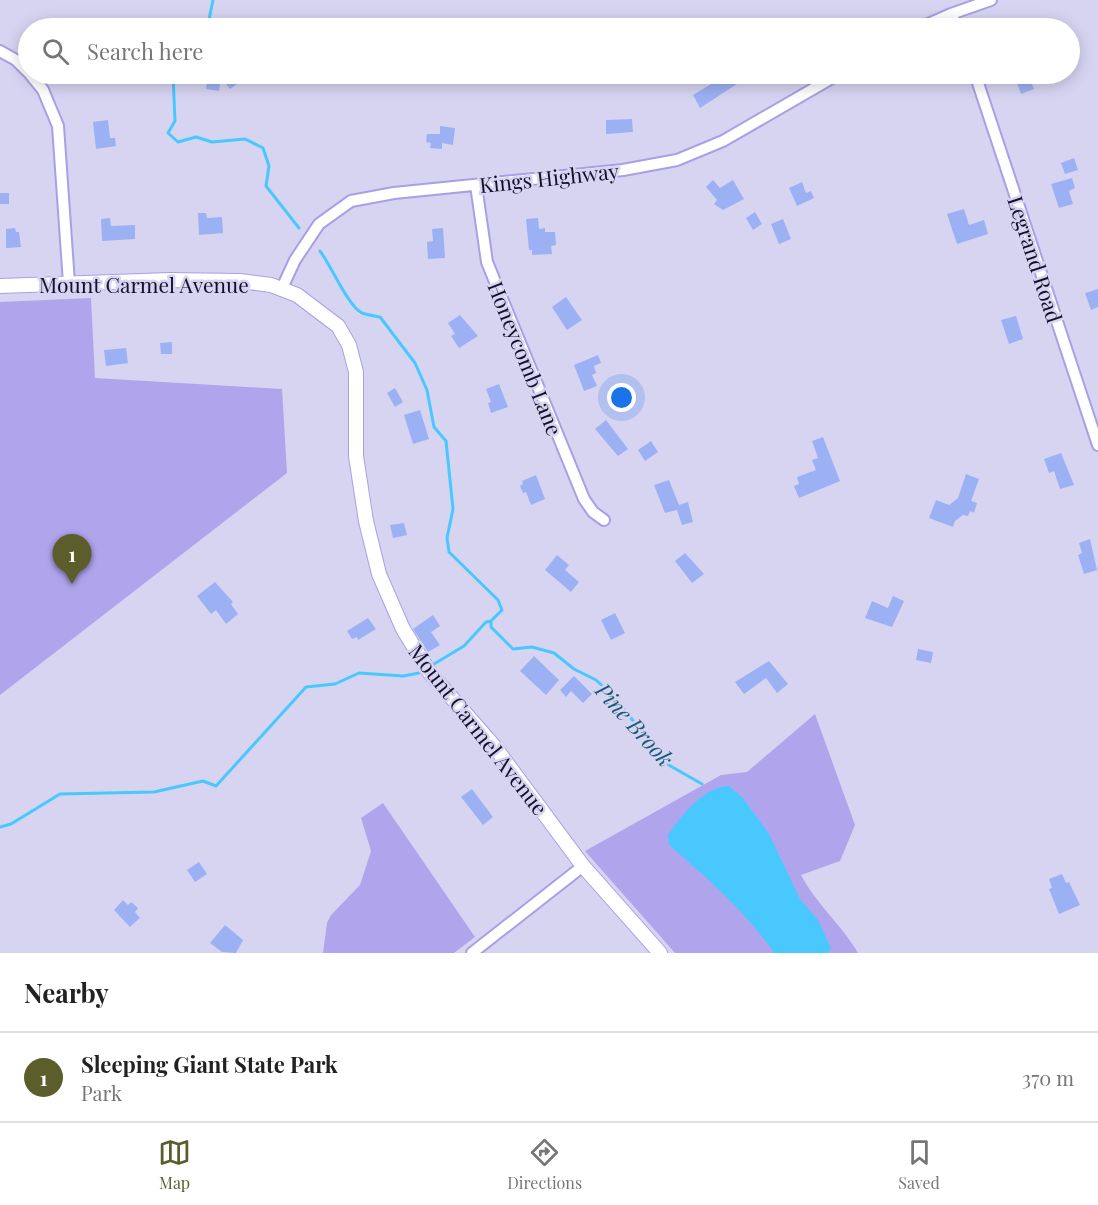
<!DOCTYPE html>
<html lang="en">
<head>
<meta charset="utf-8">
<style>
  body { margin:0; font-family:"Playfair Display",serif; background:#f6f6f6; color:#222 }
  .you { position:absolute; left:622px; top:398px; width:21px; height:21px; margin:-15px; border:4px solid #fff; border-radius:50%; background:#1a73e8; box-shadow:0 0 0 9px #1a73e833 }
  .badge { display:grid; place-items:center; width:39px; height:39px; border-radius:50%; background:#5b5d2a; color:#fff; font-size:20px; font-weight:700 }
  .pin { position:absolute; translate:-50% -50px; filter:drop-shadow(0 2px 3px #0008) }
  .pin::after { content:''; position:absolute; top:32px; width:21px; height:18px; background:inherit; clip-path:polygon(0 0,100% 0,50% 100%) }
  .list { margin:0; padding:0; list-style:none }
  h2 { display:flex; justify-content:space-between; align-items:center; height:78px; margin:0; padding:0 24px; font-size:26px }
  h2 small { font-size:20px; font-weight:400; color:#767676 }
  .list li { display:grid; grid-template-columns:39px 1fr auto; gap:18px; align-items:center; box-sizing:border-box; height:90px; padding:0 24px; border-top:2px solid #e0e0e0 }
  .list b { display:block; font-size:22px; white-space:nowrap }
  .list p { margin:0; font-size:20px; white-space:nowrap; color:#767676 }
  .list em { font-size:20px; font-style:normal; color:#767676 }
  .icon { flex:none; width:33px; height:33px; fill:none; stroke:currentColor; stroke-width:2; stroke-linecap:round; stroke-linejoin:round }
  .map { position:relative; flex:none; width:1098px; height:953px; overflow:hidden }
  .search { position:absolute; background:#fff; box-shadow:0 3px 15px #0003; left:18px; right:18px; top:18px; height:66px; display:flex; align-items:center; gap:15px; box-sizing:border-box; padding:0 21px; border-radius:33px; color:#767676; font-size:22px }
  .sheet { height:168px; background:#fff }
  nav { display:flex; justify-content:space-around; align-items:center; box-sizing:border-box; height:84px; border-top:2px solid #e0e0e0; background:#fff; font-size:16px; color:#767676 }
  nav a { display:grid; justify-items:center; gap:3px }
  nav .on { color:#5b5d2a }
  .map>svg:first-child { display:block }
  .green { fill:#b0a5ed }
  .water { fill:#49c8fe }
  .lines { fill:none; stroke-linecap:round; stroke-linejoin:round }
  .stream { stroke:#49c8fe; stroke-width:3 }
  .building { fill:#9cb1f4 }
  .minor-casing { stroke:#a99fe7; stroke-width:14 }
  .major-casing { stroke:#a99fe7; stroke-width:16 }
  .minor { stroke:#fff; stroke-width:10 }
  .major { stroke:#fff; stroke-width:14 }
  .labels { text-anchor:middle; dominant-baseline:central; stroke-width:5; stroke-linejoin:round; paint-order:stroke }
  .street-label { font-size:21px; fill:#140e29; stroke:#d7d4f2 }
  .water-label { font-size:22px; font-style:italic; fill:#185b77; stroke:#d7d4f2 }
</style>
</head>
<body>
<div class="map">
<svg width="1098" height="953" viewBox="0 0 1098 953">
  <rect width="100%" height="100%" fill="#d7d4f2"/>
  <path class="green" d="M91,298L95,378L282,389L287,473L0,695V302Z
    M815,714L855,825L840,861L801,875C816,904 842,925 858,953H675L585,851L721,775L747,772Z
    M383,803L475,937L454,953H323L327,923L331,915L360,885L371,851L361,818Z"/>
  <path class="water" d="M729,786L743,798L769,834L800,899L818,920L831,948L827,953H774C748,914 705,876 669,845L668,835C682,815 703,787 729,786Z"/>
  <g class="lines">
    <path class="stream" d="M202,28L208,24L213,0
      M173,74L175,121L168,133L178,142L196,137L212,142L245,139L263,148L269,166L266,186L299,228
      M320,251C332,267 348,306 362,313C367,315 375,316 380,317L415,363L427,390L434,427L446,441L453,509L447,538L449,552L498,600L502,610L491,621V627L513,649L532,647L554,653L574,669L596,680L616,699L667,764L702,784
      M434,664L464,646L486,622L491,621
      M0,827L11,824L60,794L154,792L203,781L216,786L306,687L335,684L359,673L403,676L419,673"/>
  </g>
  <path class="building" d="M231,74H251L230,89L223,80Z
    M730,74L737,84L700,108L693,95L711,84L709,80L718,75L721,80Z
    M1014,74H1028L1034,89L1021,94Z
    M208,75L221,77L219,91L206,89Z
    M632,119L633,132L606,134V120Z
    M108,120L110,138H115L116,146L96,149L93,122Z
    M440,126L455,128L453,145L442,143V149L430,148L431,143L426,142L427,134H440Z
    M1074,158L1078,170L1065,174L1061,163Z
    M1072,178L1075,188L1069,191L1073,204L1059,208L1051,184Z
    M713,180L720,188L733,180L744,199L723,210L714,204L717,200L706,187Z
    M802,182L806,193L811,191L814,198L797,206L789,188Z
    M0,193H9V204H0Z
    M964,209L969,225L984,220L988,234L957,244L947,214Z
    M755,212L762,224L753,230L746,218Z
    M198,213H206L207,218L222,217L223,233L199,235Z
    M110,218L111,226L135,225V239L102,241L101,219Z
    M538,218L539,229L545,228V232H555L556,245L551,246L552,254L532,255V250H529L526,219Z
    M783,219L791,239L779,244L771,224Z
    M15,228L16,232H19L21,247L6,248V229Z
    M443,228L445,258L428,259L427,242L433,241L432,229Z
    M1098,289V307L1091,310L1085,293Z
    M566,297L582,320L567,330L552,307Z
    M460,315L478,336L459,348L451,336L455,334L448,323Z
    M1016,316L1023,339L1009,344L1001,320Z
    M172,342V354H161L160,343Z
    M126,348L128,363L106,366L104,350Z
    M598,355L601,363L594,366L596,373L592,375L597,386L584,391L574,365Z
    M499,384L508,407L491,413L488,403L491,402L486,389Z
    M395,388L403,402L395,407L387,393Z
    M420,410L429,439L413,444L404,415Z
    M606,420L628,449L618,456L595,429Z
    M823,437L840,481L799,498L794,486L799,484L797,477L816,470L812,460L818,458L812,441Z
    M651,441L658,452L645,461L638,450Z
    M1061,453L1074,485L1060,489L1054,471L1049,473L1044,459Z
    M966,474L979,479L971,501L977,503L974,513L970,511L968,516L963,515L955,521L953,527L929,518L936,500L949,505L958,498Z
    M536,475L545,499L531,505L526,492L523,493L520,486L523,484L522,481Z
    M669,480L679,505L688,502L693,522L682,525L677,510L665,513L654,485Z
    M404,523L407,535L393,538L390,525Z
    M1090,539L1097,570L1084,574L1078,555L1082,553L1079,543Z
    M685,553L704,574L692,583L675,561Z
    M557,555L569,565L565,570L579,582L571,592L545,570Z
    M215,582L233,602L231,604L238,614L226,624L216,610L211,614L197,596Z
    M893,596L904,601L892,627L865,618L872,601L888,608Z
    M615,613L625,633L611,640L601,620Z
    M433,615L440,626L431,632L440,645L428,652L413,629Z
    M368,618L376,629L358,640L357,637L352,639L347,631Z
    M918,649L933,652L931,663L916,660Z
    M534,656L559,680L546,695L520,671Z
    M769,661L788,684L777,693L766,678L744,694L735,682Z
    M574,676L592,694L583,703L571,691L566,697L560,690Z
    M472,789L493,817L483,825L461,797Z
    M199,862L207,874L195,882L187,870Z
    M1062,874L1066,883L1069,882L1080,905L1059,914L1049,889L1052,888L1049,879Z
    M123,900L128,905L131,902L138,908L135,912L140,918L130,927L114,910Z
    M225,925L243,940L236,953L222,952L210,943Z"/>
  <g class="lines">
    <g class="minor-casing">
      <path id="minor" d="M951,14L958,28
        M919,28L951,14L991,0
        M0,51L16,60L28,72
        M30,74L43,90L58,126L69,283
        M975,74L1098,445
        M476,185L487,262L584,499L593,512L604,520
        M282,288L295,260L319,224L351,201L394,193L623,170L677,160L723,141L839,74
        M472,953L583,866"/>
    </g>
    <g class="major-casing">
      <path id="major" d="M0,286L170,280L240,281L271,285L297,295L338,326L349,345L356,372V456L366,521L379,574L403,629L430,673L494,746L583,866L660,953"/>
    </g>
    <use href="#minor" class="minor"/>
    <use href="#major" class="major"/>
  </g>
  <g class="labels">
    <g class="street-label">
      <text transform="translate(549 177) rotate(-6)">Kings Highway</text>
      <text transform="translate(1036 259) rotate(72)">Legrand Road</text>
      <text x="144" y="284">Mount Carmel Avenue</text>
      <text transform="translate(526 358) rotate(68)">Honeycomb Lane</text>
      <text transform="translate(479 729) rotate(52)">Mount Carmel Avenue</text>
    </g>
    <g class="water-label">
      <text transform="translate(635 724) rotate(48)">Pine Brook</text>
    </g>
  </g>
</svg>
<div class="you"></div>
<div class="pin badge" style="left:72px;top:584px">1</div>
<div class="search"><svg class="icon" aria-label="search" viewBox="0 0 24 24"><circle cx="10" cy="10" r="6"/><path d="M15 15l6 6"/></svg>Search here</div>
</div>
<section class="sheet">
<h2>Nearby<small></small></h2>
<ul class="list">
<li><span class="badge">1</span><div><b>Sleeping Giant State Park</b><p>Park</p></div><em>370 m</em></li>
</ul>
</section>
<nav>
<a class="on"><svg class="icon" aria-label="map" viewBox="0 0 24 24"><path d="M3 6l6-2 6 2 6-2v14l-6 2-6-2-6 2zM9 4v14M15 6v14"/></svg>Map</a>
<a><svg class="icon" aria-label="directions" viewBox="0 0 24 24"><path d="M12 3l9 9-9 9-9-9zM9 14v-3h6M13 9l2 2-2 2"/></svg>Directions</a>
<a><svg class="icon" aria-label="saved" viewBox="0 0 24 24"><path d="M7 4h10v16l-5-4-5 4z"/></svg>Saved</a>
</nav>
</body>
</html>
